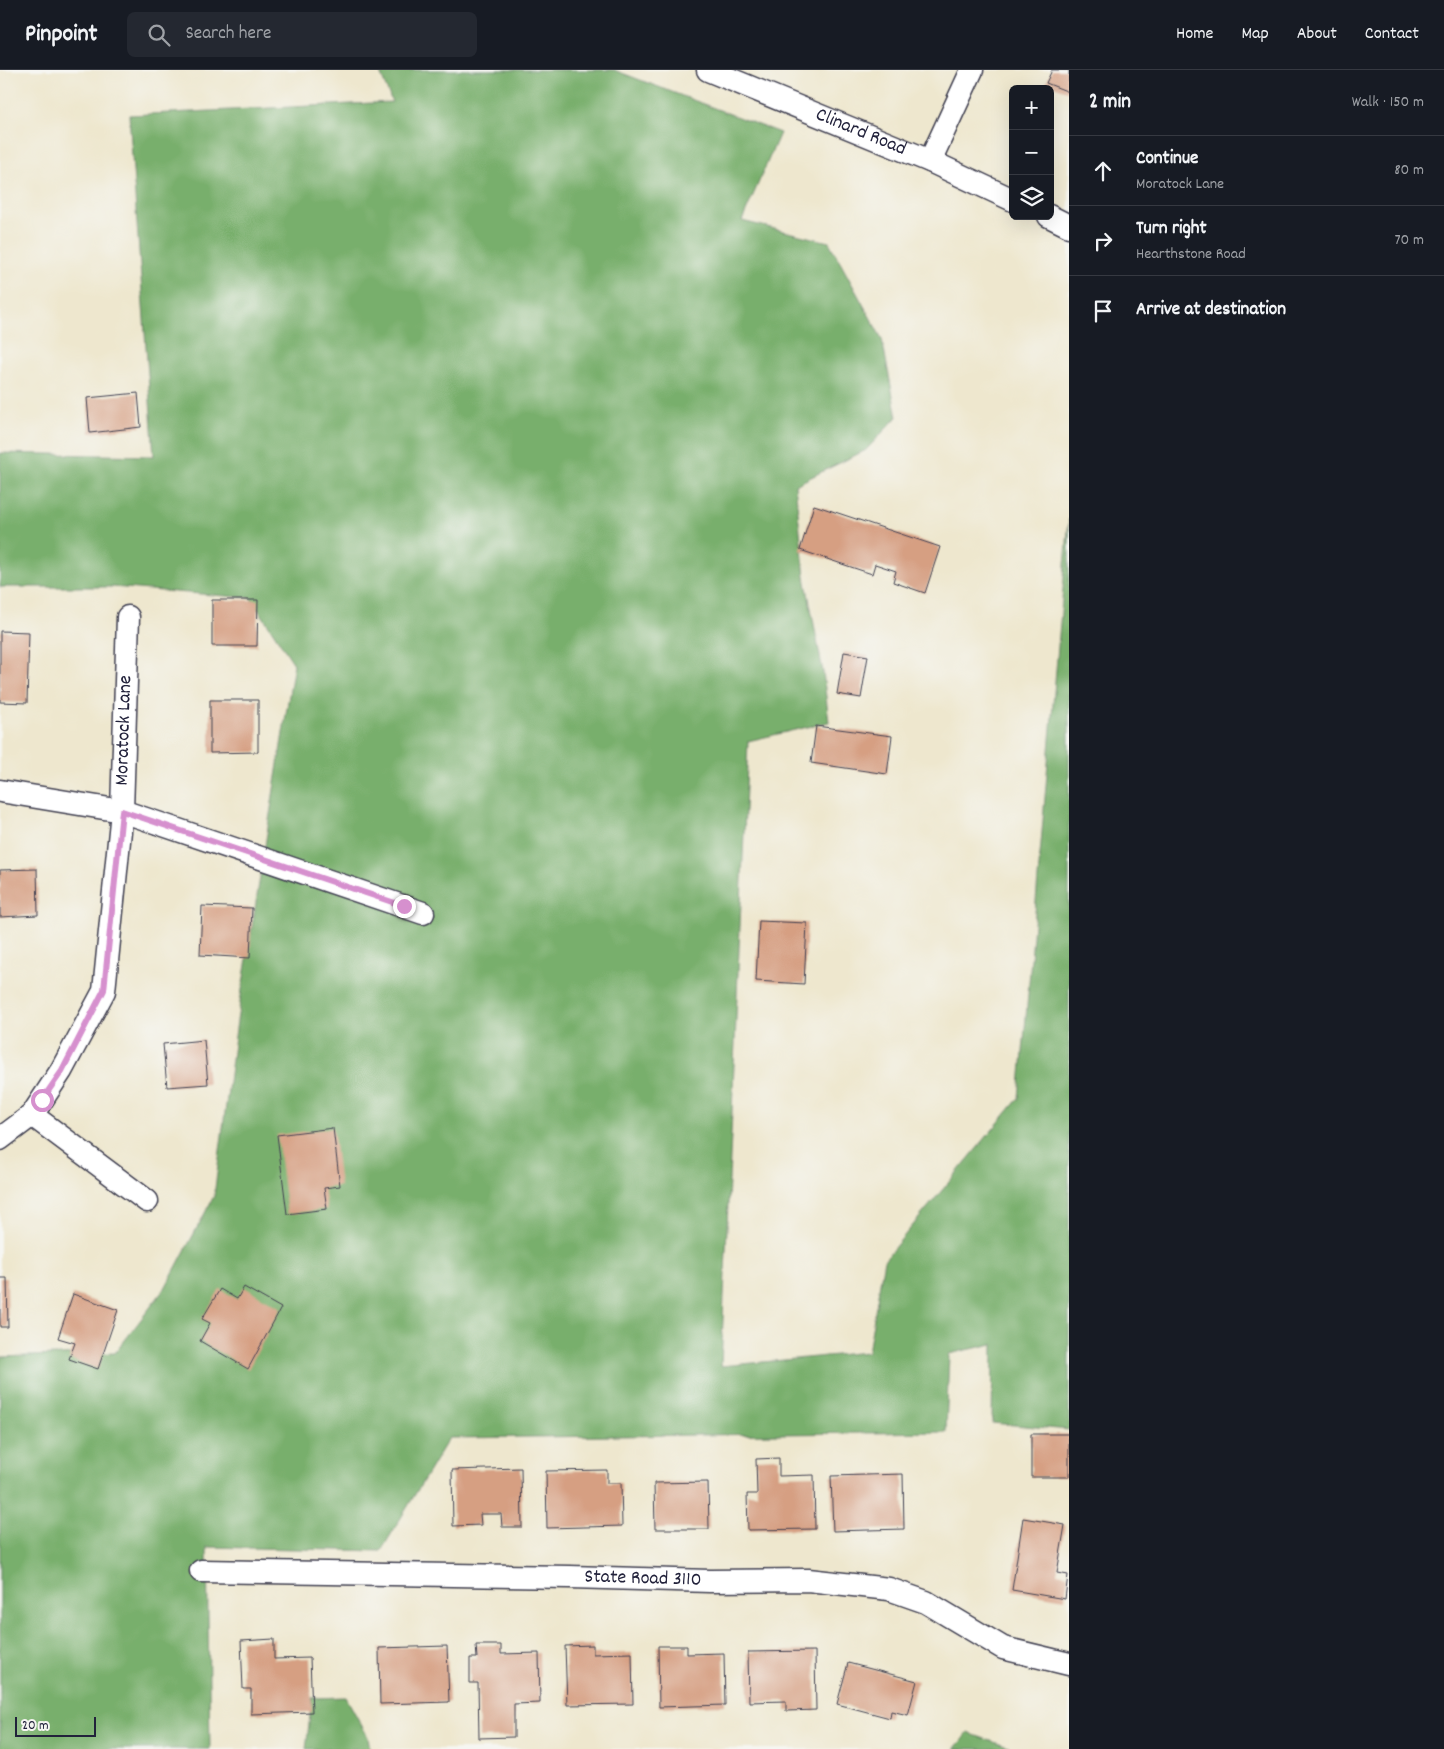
<!DOCTYPE html>
<html lang="en">
<head>
<meta charset="utf-8">
<style>
  body { margin:0; font-family:Dekko,sans-serif; background:#242831; color:#f1f3f6 }
  .controls { position:absolute; right:15px; top:15px; display:grid; overflow:hidden; border-radius:8px; box-shadow:0 5px 20px #0002 }
  .controls button { width:45px; height:45px; display:grid; place-items:center; padding:0; border:0; border-bottom:1px solid #363941; background:#171b24; color:#f1f3f6; font:25px sans-serif }
  .scale { position:absolute; left:15px; bottom:12px; width:81px; box-sizing:border-box; padding-left:5px; border:2px solid #22223b; border-top:0; font-size:14px; line-height:18px; white-space:nowrap; color:#22223b; -webkit-text-stroke:4px #f6f6f2; paint-order:stroke }
  .stop { position:absolute; width:15px; height:15px; margin:-11px; border:4px solid #d690ce; border-radius:50%; background:#fff }
  .stop.end { background:#d690ce; border-color:#fff; box-shadow:0 1px 5px #0008 }
  .list { margin:0; padding:0; list-style:none }
  h2 { display:flex; justify-content:space-between; align-items:center; height:65px; margin:0; padding:0 20px; font-size:21px }
  h2 small { font-size:16px; font-weight:400; color:#9ea1a6 }
  .list li { display:grid; grid-template-columns:32px 1fr auto; gap:15px; align-items:center; box-sizing:border-box; height:70px; padding:0 20px; border-top:1px solid #363941 }
  .list b { display:block; font-size:19px; white-space:nowrap }
  .list p { margin:0; font-size:16px; white-space:nowrap; color:#9ea1a6 }
  .list em { font-size:16px; font-style:normal; color:#9ea1a6 }
  .icon { flex:none; width:28px; height:28px; fill:none; stroke:currentColor; stroke-width:2; stroke-linecap:round; stroke-linejoin:round }
  .map { position:relative; flex:none; width:1069px; height:1679px; overflow:hidden }
  header { display:flex; align-items:center; gap:30px; box-sizing:border-box; height:70px; padding:0 25px; background:#171b24; border-bottom:1px solid #363941 }
  header strong { font-size:24px }
  nav { display:flex; gap:28px; margin-inline-start:auto; font-size:18px }
  .search { width:350px; height:45px; background:#242831; display:flex; align-items:center; gap:12px; box-sizing:border-box; padding:0 18px; border-radius:8px; color:#9ea1a6; font-size:19px }
  main { display:flex }
  aside { flex:1; background:#171b24 }
  .map>svg:first-child { display:block }
  .forest { fill:#78af6c; stroke:#4d6854 }
  .building { fill:#d69f82 }
  .lines { fill:none; stroke-linecap:round; stroke-linejoin:round }
  .minor-casing { stroke:#414051; stroke-width:25 }
  .minor { stroke:#fff; stroke-width:22 }
  .route { stroke:#d690ce; stroke-width:6 }
  .labels { text-anchor:middle; dominant-baseline:central; stroke-width:4; stroke-linejoin:round; paint-order:stroke }
  .street-label { font-size:20px; fill:#22223b; stroke:#f6f6f2 }
</style>
</head>
<body>
<header>
<strong>Pinpoint</strong>
<div class="search"><svg class="icon" aria-label="search" viewBox="0 0 24 24"><circle cx="10" cy="10" r="6"/><path d="M15 15l6 6"/></svg>Search here</div>
<nav><a>Home</a><a>Map</a><a>About</a><a>Contact</a></nav>
</header>
<main>
<div class="map">
<svg width="1069" height="1679" viewBox="0 0 1069 1679">
  <rect width="100%" height="100%" fill="#f6f6f2"/>
  <filter id="ink" filterUnits="userSpaceOnUse"><feTurbulence type="fractalNoise" baseFrequency=".02" numOctaves="2"/><feDisplacementMap in="SourceGraphic" scale="10" xChannelSelector="R" yChannelSelector="G"/><feConvolveMatrix kernelMatrix="1 2 1 2 8 2 1 2 1" color-interpolation-filters="sRGB"/></filter>
  <filter id="wash" filterUnits="userSpaceOnUse"><feTurbulence type="fractalNoise" baseFrequency=".0096" numOctaves="4" result="noise"/><feDisplacementMap in="SourceGraphic" scale="20" xChannelSelector="R" yChannelSelector="G"/><feGaussianBlur stdDeviation="1.12" result="paint"/><feColorMatrix in="noise" values="0 0 0 0 0 0 0 0 0 0 0 0 0 0 0 0 0 1.4 0 .05"/><feComposite in="paint" operator="in"/></filter>
  <g filter="url(#wash)">
    <rect width="100%" height="100%" fill="#eee7ce"/>
    <path class="forest" d="M379,0H614L780,63L742,151L829,172L882,269L897,347L866,380L795,415L805,507L823,602L829,652L748,671L721,1296L868,1282L884,1190L1019,1028L1069,449V1360L992,1353L993,1274L949,1284L946,1362L449,1368L381,1481L207,1477L210,1679H0V1287L115,1283L165,1218L214,1126L237,951L294,594L251,528L112,517H0V383L154,386L129,45L392,32Z
      M346,1627L368,1667L370,1679H306L312,1628Z
      M968,1663L1014,1679H954Z"/>
    <g id="blocks">
      <path class="building" d="M1052,0H1069V22L1046,13Z
        M138,323L141,357L90,363L87,328Z
        M814,435L940,477L925,523L893,512L896,501L875,494L872,504L800,480Z
        M212,530H258L257,576H212Z
        M0,561L29,562L27,633L0,632Z
        M844,582L868,586L861,628L837,624Z
        M210,630H258V682L210,683Z
        M816,656L892,666L887,704L811,693Z
        M37,799L38,845L0,847V800Z
        M202,836L252,838L250,888L200,885Z
        M759,851L807,853L804,914L756,911Z
        M204,970L208,1014L167,1017L163,974Z
        M333,1058L340,1116L324,1118L327,1139L287,1144L277,1065Z
        M0,1208H7L8,1257H0Z
        M244,1217L281,1238L248,1299L200,1271L210,1253L202,1249L220,1219L237,1229Z
        M73,1224L118,1240L98,1299L69,1289L75,1273L58,1268Z
        M1031,1364H1069V1407H1031Z
        M779,1388V1406L814,1405L815,1459L748,1460L747,1424H757L756,1389Z
        M521,1398L522,1457H502L501,1444H480L481,1455L453,1456L452,1400Z
        M607,1400V1413H621L622,1456L547,1458L546,1401Z
        M903,1404L904,1459L833,1461L831,1406Z
        M708,1412L709,1459H655L654,1413Z
        M1023,1448L1065,1455L1057,1503L1068,1505L1065,1529L1012,1520Z
        M274,1569V1589L310,1588L312,1642L251,1644V1619H243L241,1571Z
        M476,1575H501V1584L539,1583L540,1633L514,1634V1667L479,1668L478,1613H470V1588H477Z
        M593,1575V1584L632,1583L633,1634L567,1635L565,1576Z
        M447,1576L449,1632L380,1634L379,1578Z
        M658,1576H687V1584L724,1583L725,1635L659,1637Z
        M815,1581L816,1640L786,1641V1631L749,1632L748,1582Z
        M848,1593L917,1611L908,1645L891,1641L890,1648L837,1634Z"/>
    </g>
  </g>
  <g filter="url(#ink)">
    <use href="#blocks" fill-opacity="0" stroke="#414051" stroke-width="1"/>
    <g class="lines">
      <g class="minor-casing">
        <g id="minor">
          <path id="s1" d="M708,0L930,91L1013,130"/>
          <path d="M930,91L972,0"/>
          <path d="M1049,146L1069,156"/>
          <path d="M0,721L122,741L423,843"/>
          <path d="M32,1045L147,1131"/>
          <path id="s2" d="M0,1069L32,1045L61,1001L104,921L122,741L128,547"/>
          <path id="s3" d="M201,1501L570,1507L710,1511L808,1510L889,1519L926,1532L1003,1578L1069,1594"/>
        </g>
      </g>
      <use href="#minor" class="minor"/>
    </g>
  </g>
  <g class="lines" filter="url(#ink)">
    <path class="route" d="M42,1030L62,1001L104,920L122,741L404,836"/>
  </g>
  <g class="labels">
    <g class="street-label">
      <text stroke="none"><textPath href="#s1" startOffset="165">Clinard Road</textPath></text>
      <text stroke="none"><textPath href="#s2" startOffset="445">Moratock Lane</textPath></text>
      <text stroke="none"><textPath href="#s3" startOffset="442">State Road 3110</textPath></text>
    </g>
  </g>
</svg>
<div class="controls">
<button>+</button>
<button>−</button>
<button><svg class="icon" aria-label="layers" viewBox="0 0 24 24"><path d="M12 4l9 5-9 5-9-5zM3 14l9 5 9-5"/></svg></button>
</div>
<div class="scale">20 m</div>
<div class="stop" style="left:42px;top:1030px"></div>
<div class="stop end" style="left:404px;top:836px"></div>
</div>
<aside>
<h2>2 min<small>Walk · 150 m</small></h2>
<ul class="list">
<li><svg class="icon" aria-label="ahead" viewBox="0 0 24 24"><path d="M12 20V5M6 11l6-6 6 6"/></svg><div><b>Continue</b><p>Moratock Lane</p></div><em>80 m</em></li>
<li><svg class="icon" aria-label="right" viewBox="0 0 24 24"><path d="M7 20v-9h11M14 6l5 5-5 5"/></svg><div><b>Turn right</b><p>Hearthstone Road</p></div><em>70 m</em></li>
<li><svg class="icon" aria-label="arrive" viewBox="0 0 24 24"><path d="M6 21V4h12l-3 4 3 4H6"/></svg><div><b>Arrive at destination</b></div></li>
</ul>
</aside>
</main>
</body>
</html>
